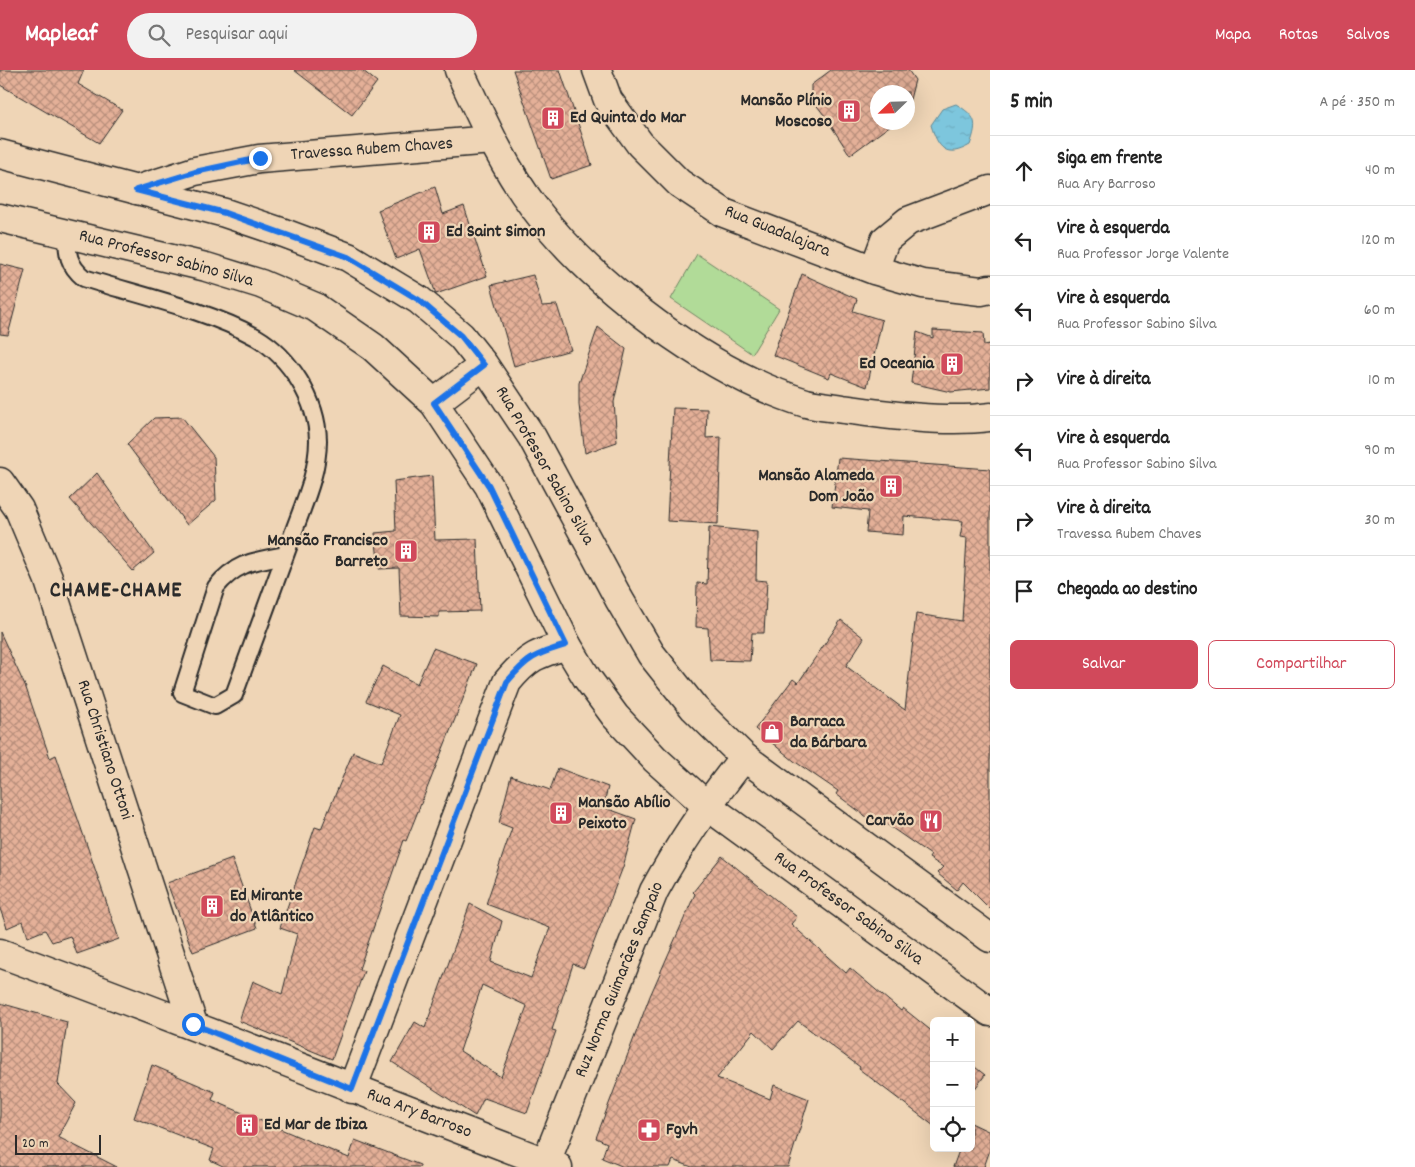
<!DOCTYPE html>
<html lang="pt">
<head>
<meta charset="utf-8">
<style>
  body { margin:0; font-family:Dekko,sans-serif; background:#f2f2f2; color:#222 }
  .controls { position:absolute; right:15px; bottom:15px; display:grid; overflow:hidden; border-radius:8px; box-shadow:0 5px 20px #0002 }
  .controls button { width:45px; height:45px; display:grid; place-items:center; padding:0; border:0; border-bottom:1px solid #e0e0e0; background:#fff; color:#222; font:25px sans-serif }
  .compass { position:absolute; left:870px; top:15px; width:45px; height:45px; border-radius:50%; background:#fff; box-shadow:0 5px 20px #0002; rotate:247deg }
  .scale { position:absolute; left:15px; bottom:12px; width:86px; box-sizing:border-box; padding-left:5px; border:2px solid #2b2b2b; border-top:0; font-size:14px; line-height:18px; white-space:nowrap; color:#2b2b2b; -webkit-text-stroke:4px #efd5b6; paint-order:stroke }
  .stop { position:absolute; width:15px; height:15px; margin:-11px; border:4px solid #1a73e8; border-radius:50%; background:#fff }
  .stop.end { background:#1a73e8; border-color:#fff; box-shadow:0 1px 5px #0008 }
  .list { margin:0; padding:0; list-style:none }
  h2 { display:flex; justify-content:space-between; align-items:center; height:65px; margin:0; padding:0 20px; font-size:21px }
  h2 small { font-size:16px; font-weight:400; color:#767676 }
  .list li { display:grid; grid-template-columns:32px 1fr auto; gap:15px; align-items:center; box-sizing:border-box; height:70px; padding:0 20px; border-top:1px solid #e0e0e0 }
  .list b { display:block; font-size:19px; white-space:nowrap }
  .list p { margin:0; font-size:16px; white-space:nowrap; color:#767676 }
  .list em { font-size:16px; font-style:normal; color:#767676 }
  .actions { display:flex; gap:10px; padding:15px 20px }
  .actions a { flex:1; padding:11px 0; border:1px solid #d1495b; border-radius:8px; text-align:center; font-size:18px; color:#d1495b }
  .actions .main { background:#d1495b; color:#fff }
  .icon { flex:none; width:28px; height:28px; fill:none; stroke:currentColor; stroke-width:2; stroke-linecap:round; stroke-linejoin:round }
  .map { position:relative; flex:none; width:990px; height:1097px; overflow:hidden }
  header { display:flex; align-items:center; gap:30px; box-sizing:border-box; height:70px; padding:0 25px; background:#d1495b; color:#fff }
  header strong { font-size:24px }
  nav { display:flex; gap:28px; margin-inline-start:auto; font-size:18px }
  .search { width:350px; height:45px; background:#f2f2f2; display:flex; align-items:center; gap:12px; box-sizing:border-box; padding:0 18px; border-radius:28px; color:#767676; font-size:19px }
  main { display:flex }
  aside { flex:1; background:#fff }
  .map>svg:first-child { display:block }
  .green { fill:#b1db98; stroke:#6e8362 }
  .water { fill:url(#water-ripples); stroke:#5c8896 }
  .building { fill:url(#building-cross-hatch); stroke:#2b2b2b; fill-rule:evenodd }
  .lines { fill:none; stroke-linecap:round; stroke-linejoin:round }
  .lane-casing { stroke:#2b2b2b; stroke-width:20 }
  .street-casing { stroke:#2b2b2b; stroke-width:31 }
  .secondary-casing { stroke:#2b2b2b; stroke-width:31 }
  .lane { stroke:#efd5b6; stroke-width:16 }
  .street { stroke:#efd5b6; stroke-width:28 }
  .secondary { stroke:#efd5b6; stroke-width:28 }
  .route { stroke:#1a73e8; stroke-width:6 }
  .labels { text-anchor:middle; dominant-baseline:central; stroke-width:4.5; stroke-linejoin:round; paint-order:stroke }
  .poi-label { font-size:18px; font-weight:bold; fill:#2b2b2b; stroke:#efd5b6; text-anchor:start }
  .street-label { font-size:18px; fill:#2b2b2b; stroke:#efd5b6 }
  .district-label { font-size:22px; font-weight:bold; letter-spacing:1px; fill:#2b2b2b; stroke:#efd5b6 }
</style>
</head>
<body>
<header>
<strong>Mapleaf</strong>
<div class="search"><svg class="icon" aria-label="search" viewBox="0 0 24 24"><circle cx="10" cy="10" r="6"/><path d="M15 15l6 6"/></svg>Pesquisar aqui</div>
<nav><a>Mapa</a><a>Rotas</a><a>Salvos</a></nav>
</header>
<main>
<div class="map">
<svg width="990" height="1097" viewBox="0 0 990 1097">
  <defs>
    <pattern id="water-ripples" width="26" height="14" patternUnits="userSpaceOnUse" patternTransform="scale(1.25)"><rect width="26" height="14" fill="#7dc6dd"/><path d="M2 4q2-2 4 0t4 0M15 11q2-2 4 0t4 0" fill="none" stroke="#6caabe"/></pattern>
    <pattern id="building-cross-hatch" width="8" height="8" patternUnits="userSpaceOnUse" patternTransform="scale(1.25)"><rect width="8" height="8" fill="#e4b098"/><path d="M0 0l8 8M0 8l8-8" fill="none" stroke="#b98f7c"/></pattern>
  </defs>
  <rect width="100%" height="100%" fill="#efd5b6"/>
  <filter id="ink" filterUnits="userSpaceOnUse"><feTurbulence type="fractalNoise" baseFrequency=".02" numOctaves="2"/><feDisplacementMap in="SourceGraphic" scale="10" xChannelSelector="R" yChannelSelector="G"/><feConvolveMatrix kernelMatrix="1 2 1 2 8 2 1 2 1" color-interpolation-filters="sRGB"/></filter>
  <g filter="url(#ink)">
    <path class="green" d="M697,184L779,239L752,284L671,229Z"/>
    <path class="water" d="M956,34C977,47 978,52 970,75C946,89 938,78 931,55L942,39Z"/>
    <path class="building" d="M0,0H84L78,14L122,40L99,73L0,15Z
      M294,0H362L377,12L352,45Z
      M513,0H560L592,95L551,109Z
      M831,0H908L915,10L908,37V22H878V52H895L850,85L824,45L811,28V15Z
      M435,117L443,144L464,136L487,206L436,224L420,179L396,189L378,140Z
      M0,194L25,200L8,265L0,264Z
      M802,204L857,229L853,241L882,250L867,317L831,303L829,308L773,285Z
      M533,205L542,236L557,235L571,280L514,296L491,215Z
      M598,257L626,279L614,332L617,372L585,383L579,335V313Z
      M933,260L983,263L984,275L990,274V318L951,322L911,313L917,262L933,268Z
      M673,338L707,339L706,368L721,367L718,454L667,451Z
      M182,347L214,387L216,430L187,455L127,374L154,348Z
      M838,388L990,399V839L963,812L957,820L937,803L943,797L929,788L931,785L879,749L876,754L836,724L838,721L794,691L755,659L793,609L798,613L841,550L864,568L846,596L905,640L916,544L962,551L967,468L960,467L963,451L904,446L903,465L866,462L868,441L832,437Z
      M97,403L154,483L133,501L70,429Z
      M432,406L435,470L477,469L480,541L439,542V547L401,546L399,498L379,499L375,463L396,461L394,411Z
      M709,457L757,462L756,510L767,511L764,563H752L750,591L710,590L708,558L696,557L697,513L707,514Z
      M0,562L26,618L50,688L56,685L119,869L77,884L70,866L52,872L45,860L28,867L23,851L7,858L0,839Z
      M433,578L477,594L406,771L404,770L359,899L364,901L332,989L239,951L253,911L282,924L297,864L280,858L315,757L321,759L353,682L381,693L400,645L366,631L383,596L417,614Z
      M558,698L608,717L603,737L636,749L623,797L584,898L573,894L552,960L556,961L527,1043L484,1028L475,1046L392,992L415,952L425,958L470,834L502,851L491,892L531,908L550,858L486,834L512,758L499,753L511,706L550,720ZM482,915L527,936L501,1007L460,981Z
      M722,786L797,847L791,854L846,903L850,898L901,941L903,938L934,963V1056L859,999L860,997L798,951L773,979L754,961L717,1008L770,1029L774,1015L809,1029L788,1097H692L673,1090L670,1097H624L602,1088L607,1073L596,1068L650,926L695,824L693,822Z
      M232,789L257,858L193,882L167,813Z
      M0,933L67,952L58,1014L76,1033L58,1067L117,1097H0Z
      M971,994L985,1005L971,1024Z
      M152,995L215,1022L212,1030L349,1088L355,1070L420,1095V1097H225L210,1090L214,1079L134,1048Z
      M971,1053L990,1062V1080L984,1097H953L960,1078H971Z"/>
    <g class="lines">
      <g class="lane-casing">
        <path id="lane" d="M67,164C67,183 68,195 84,208C138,225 207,240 256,267C290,287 317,330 318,370C318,406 301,439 290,472C271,523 253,574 234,625L215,636L182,623L216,517C236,492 255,491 285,485"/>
      </g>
      <g class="street-casing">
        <path id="street" d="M459,0C481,46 502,95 533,136C593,216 710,304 806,333C817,336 831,337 843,339C887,345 946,353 990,347
          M597,0L608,30L640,74L679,113L724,143L874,200L923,214L981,221L990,219
          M136,120L195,101L259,89L492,70
          M874,200L885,170L908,151L990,120
          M0,412L19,439L48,508L193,954
          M0,883C187,952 372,1026 558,1097
          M352,1019L507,612C528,587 536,584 567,575
          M546,1092L654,821C680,773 710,730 744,687"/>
      </g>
      <g class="secondary-casing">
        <path id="secondary" d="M0,84L225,143L284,163L348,187L419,230L461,266L484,295L532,367L619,529L651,584L694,638L744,687L990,868
          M0,148L206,197L261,214L315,237L373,277L434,333L489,416L567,575L587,608L615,646L655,689L706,735L990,942
          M434,333L484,295"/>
      </g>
      <use href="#lane" class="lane"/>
      <use href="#street" class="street"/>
      <use href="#secondary" class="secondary"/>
    </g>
  </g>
  <g class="lines" filter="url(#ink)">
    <path class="route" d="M193,954L352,1019L507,612C528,587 536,584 566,575L489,416L434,333L484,295L461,266L419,230L348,187L225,143L136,120L195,102L260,88"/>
  </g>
  <defs>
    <g id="building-square" transform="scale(1.25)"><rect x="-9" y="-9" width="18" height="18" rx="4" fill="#d1495b" stroke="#efd5b6"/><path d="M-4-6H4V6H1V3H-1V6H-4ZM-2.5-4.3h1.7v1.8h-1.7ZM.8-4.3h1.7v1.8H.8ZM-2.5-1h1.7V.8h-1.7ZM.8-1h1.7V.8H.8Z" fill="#fff"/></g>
    <g id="shop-square" transform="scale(1.25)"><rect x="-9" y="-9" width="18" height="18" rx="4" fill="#d1495b" stroke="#efd5b6"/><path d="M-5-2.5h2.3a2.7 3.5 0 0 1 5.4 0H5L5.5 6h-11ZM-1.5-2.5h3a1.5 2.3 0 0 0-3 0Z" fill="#fff"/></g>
    <g id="restaurant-square" transform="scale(1.25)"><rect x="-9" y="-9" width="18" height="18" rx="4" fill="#d1495b" stroke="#efd5b6"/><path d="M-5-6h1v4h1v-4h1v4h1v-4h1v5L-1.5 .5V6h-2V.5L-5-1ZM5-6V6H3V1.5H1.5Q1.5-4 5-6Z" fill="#fff"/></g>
    <g id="pharmacy-square" transform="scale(1.25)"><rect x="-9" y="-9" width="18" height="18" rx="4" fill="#d1495b" stroke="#efd5b6"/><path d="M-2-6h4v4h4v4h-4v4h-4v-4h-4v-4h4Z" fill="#fff"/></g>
  </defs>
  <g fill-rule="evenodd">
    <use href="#building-square" x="849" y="41"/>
    <use href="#building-square" x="553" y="48"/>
    <use href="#building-square" x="429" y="162"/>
    <use href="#building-square" x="952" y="294"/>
    <use href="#building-square" x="891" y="416"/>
    <use href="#building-square" x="406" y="481"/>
    <use href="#shop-square" x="772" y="662"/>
    <use href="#building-square" x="561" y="743"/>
    <use href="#restaurant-square" x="931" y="751"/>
    <use href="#building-square" x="212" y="836"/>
    <use href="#building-square" x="247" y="1055"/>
    <use href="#pharmacy-square" x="649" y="1060"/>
  </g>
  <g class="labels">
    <g class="poi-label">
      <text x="832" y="31" text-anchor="end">Mansão Plínio<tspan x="832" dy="21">Moscoso</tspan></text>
      <text x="570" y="48">Ed Quinta do Mar</text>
      <text x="446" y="162">Ed Saint Simon</text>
      <text x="934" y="294" text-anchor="end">Ed Oceania</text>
      <text x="874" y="406" text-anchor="end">Mansão Alameda<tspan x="874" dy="21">Dom João</tspan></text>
      <text x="388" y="471" text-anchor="end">Mansão Francisco<tspan x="388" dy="21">Barreto</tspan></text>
      <text x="790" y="652">Barraca<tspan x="790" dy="21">da Bárbara</tspan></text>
      <text x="578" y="733">Mansão Abílio<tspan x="578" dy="21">Peixoto</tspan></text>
      <text x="914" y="751" text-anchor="end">Carvão</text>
      <text x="230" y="826">Ed Mirante<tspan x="230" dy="21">do Atlântico</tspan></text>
      <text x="264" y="1055">Ed Mar de Ibiza</text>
      <text x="666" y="1060">Fgvh</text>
    </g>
    <g class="street-label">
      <text transform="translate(372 80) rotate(-4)">Travessa Rubem Chaves</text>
      <text transform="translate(777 162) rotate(22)">Rua Guadalajara</text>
      <text transform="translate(166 189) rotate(15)">Rua Professor Sabino Silva</text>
      <text transform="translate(544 396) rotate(60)">Rua Professor Sabino Silva</text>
      <text transform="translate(104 680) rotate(72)">Rua Christiano Ottoni</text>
      <text transform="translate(848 839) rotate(36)">Rua Professor Sabino Silva</text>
      <text transform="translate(620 910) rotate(-68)">Ruz Norma Guimarães Sampaio</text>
      <text transform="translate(419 1044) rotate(21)">Rua Ary Barroso</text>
    </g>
    <g class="district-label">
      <text x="116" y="521">CHAME-CHAME</text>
    </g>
  </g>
</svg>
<div class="controls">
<button>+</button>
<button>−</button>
<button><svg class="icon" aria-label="locate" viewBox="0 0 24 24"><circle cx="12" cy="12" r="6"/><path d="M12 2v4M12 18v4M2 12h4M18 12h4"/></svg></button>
</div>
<svg class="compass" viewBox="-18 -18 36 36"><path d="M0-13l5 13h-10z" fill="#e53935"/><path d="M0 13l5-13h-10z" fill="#767676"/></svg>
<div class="scale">20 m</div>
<div class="stop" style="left:193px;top:954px"></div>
<div class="stop end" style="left:260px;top:88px"></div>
</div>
<aside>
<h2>5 min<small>A pé · 350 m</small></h2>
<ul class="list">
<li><svg class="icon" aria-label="ahead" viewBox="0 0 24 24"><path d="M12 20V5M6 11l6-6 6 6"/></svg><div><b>Siga em frente</b><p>Rua Ary Barroso</p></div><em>40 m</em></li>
<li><svg class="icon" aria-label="left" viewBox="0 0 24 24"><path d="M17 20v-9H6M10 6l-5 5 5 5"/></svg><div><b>Vire à esquerda</b><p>Rua Professor Jorge Valente</p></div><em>120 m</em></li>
<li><svg class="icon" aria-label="left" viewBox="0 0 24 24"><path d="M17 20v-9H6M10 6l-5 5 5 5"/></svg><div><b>Vire à esquerda</b><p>Rua Professor Sabino Silva</p></div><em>60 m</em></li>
<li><svg class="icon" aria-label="right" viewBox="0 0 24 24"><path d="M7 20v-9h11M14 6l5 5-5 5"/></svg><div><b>Vire à direita</b></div><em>10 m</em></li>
<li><svg class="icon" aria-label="left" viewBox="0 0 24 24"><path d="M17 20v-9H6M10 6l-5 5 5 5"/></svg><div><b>Vire à esquerda</b><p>Rua Professor Sabino Silva</p></div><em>90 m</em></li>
<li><svg class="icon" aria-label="right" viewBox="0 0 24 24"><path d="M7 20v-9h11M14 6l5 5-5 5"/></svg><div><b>Vire à direita</b><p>Travessa Rubem Chaves</p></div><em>30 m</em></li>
<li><svg class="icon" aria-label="arrive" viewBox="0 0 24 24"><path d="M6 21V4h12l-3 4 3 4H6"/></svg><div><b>Chegada ao destino</b></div></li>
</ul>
<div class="actions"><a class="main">Salvar</a><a>Compartilhar</a></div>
</aside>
</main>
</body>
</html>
